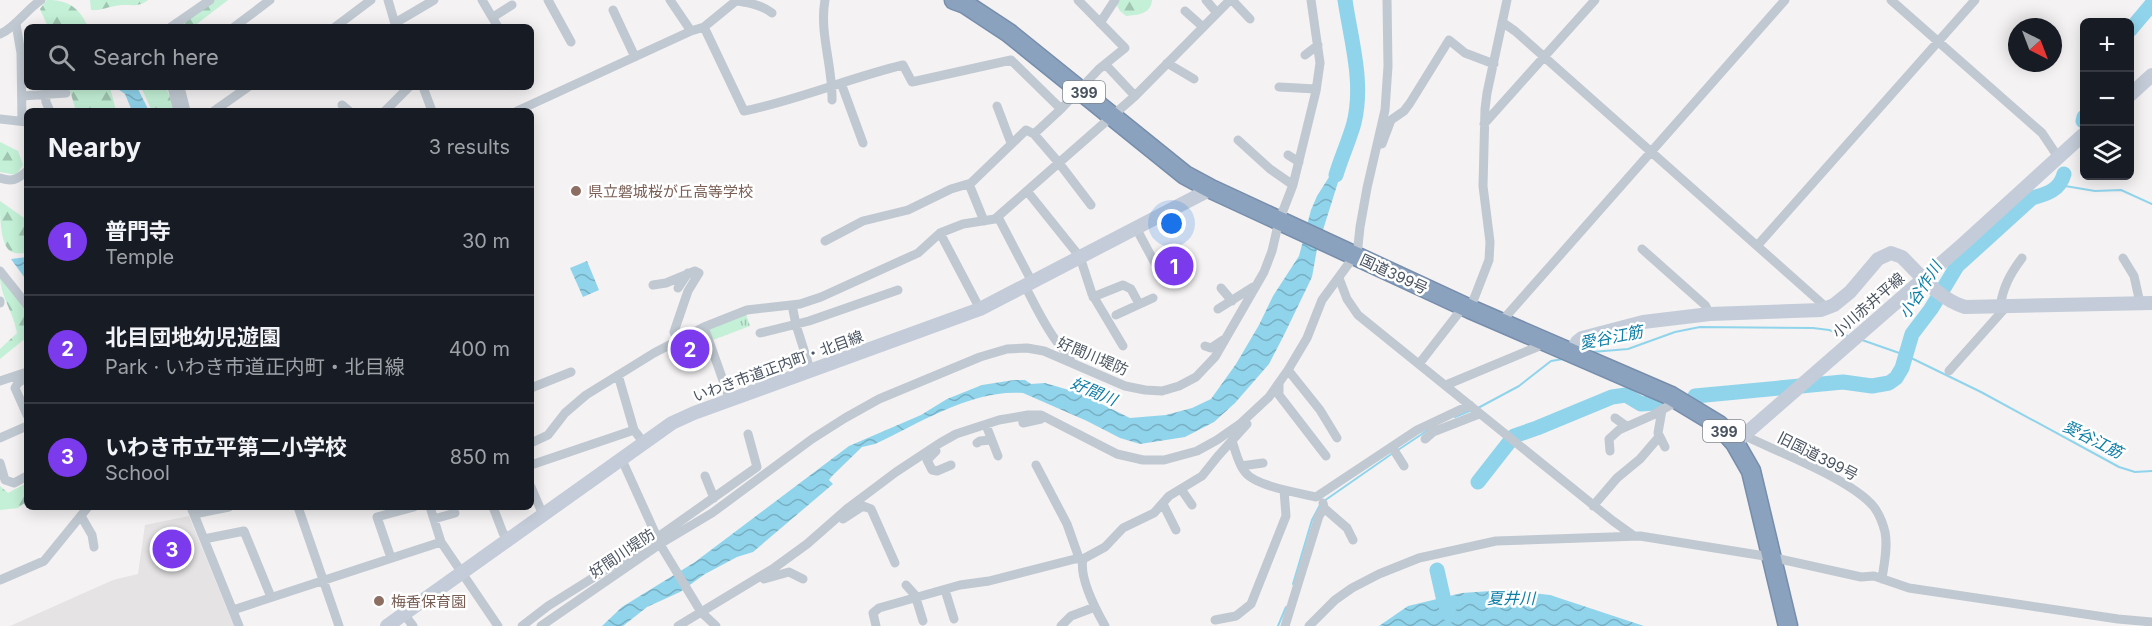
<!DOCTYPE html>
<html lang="en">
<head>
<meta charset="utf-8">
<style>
  body { margin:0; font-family:Inter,"Noto Sans JP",sans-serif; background:#242831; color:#f1f3f6 }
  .controls { position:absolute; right:18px; top:18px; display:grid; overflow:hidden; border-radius:9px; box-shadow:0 3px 15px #0003 }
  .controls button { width:54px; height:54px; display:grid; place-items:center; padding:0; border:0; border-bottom:2px solid #363941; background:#171b24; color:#f1f3f6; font:30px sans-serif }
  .compass { position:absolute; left:2008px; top:18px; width:54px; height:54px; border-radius:50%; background:#171b24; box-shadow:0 3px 15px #0003; rotate:138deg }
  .you { position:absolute; left:1172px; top:224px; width:21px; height:21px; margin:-15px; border:4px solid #fff; border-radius:50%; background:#1a73e8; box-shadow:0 0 0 9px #1a73e833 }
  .badge { display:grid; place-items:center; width:39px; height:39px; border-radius:50%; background:#7c3aed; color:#fff; font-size:20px; font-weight:700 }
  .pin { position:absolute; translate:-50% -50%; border:3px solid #fff; box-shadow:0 2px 6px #0006 }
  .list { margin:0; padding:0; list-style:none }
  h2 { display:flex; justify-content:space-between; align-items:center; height:78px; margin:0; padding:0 24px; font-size:26px }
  h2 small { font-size:20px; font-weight:400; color:#9ea1a6 }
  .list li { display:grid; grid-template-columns:39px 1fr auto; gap:18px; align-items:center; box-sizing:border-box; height:108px; padding:0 24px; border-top:2px solid #363941 }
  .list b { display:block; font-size:22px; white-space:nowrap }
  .list p { margin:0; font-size:20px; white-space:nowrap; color:#9ea1a6 }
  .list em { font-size:20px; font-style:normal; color:#9ea1a6 }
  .icon { flex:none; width:33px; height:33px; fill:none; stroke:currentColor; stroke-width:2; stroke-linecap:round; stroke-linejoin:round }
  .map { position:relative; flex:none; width:2152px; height:626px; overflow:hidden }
  .search { position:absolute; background:#171b24; box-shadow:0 3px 15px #0003; left:24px; top:24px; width:510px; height:66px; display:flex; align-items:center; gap:15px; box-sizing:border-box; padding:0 21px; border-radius:9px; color:#9ea1a6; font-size:22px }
  .panel { position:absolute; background:#171b24; box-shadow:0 3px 15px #0003; left:24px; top:108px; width:510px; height:402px; border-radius:9px }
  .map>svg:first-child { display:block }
  .education { fill:#e5e3e4 }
  .forest { fill:url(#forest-firs) }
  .park { fill:url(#park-tufts) }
  .water { fill:url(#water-waves) }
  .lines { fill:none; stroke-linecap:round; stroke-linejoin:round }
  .stream { stroke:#90d4ec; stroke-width:2 }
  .river { stroke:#90d4ec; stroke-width:15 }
  .highway-casing { stroke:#768dab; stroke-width:21 }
  .street { stroke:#c0c8d1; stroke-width:9 }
  .secondary { stroke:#c3ccd8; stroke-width:14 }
  .highway { stroke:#8ba2bf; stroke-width:18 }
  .education-dot { fill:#8d6e63; stroke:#fff; stroke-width:2 }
  .labels { text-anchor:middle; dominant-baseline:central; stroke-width:5; stroke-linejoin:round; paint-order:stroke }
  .shield { fill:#fff; stroke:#808790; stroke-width:1.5 }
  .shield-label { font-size:14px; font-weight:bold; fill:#4a5460 }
  .education-label { font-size:15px; fill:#785e54; stroke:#fff; text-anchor:start }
  .street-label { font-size:15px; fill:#4a5460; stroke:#fff }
  .water-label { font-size:16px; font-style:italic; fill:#0e7ea6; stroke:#fff }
</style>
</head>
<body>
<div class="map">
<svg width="2152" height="626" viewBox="0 0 2152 626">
  <defs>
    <pattern id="forest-firs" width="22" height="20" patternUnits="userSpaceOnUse" patternTransform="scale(1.5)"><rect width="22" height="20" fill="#c3f0d6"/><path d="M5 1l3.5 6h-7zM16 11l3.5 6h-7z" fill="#a0c5b1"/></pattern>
    <pattern id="park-tufts" width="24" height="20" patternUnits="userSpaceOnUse" patternTransform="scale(1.5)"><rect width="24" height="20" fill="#c3f0d6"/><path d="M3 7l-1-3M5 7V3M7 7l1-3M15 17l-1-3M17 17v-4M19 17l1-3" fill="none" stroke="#a0c5b1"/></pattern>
    <pattern id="water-waves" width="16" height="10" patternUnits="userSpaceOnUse" patternTransform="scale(1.5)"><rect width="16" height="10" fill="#90d4ec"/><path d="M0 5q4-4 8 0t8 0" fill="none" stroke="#78afc3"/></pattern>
  </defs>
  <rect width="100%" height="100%" fill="#f4f2f2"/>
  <path class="education" d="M189,516L234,626H10L113,580L138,574L145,525Z"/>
  <path class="forest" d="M47,0C68,0 79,7 88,27H48L40,9Z
    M90,0H148C137,9 128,3 115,6C107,7 100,11 91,10Z
    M212,0H228L193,27H174Z
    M1114,0H1152C1151,14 1138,15 1126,16L1120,11Z
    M69,87H110L116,111H76Z
    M141,87H166L175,111H152Z
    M0,142L18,151L23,165L16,175L0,172Z
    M0,201L27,220V253C22,253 16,254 12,252C0,247 0,215 0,201Z
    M0,276L27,310V337L0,359V349L17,333C14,313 0,296 0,276Z
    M27,483V501L18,508L0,510V486L8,493Z"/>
  <path class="park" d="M745,311L750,326L710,341L705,327Z
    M699,331L706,334L712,352L691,361V363L677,367L668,347Z"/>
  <path class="water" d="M115,87L138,89L149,111H132L125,94Z
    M1350,144L1317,249L1312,277L1284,335L1269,364L1235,403L1214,422L1185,437L1140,444L1120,438L1087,421L1023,393C972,389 920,423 875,444L862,447L832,476L829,480L833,484L753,552L737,557L705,574L680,592L647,607L623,626H602L622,607L695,562L849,446L921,415L947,399L982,385L1014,380H1025L1031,384L1045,383L1079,393L1130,418L1166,415L1192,408L1211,399L1236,364L1259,325L1273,296L1299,256L1311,210L1317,196Z
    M27,257V281L11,259Z
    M587,261L599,290L583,297L570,268Z
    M1505,590L1550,595L1644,626H1379L1408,606L1462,593Z"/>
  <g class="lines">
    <path class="stream" d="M2062,182L2065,186L2095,191L2121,190L2152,204
      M1862,340L1905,355L1981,392L2119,467L2135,472L2152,471
      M1592,352L1628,349L1675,332L1700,327L1813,328L1829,330L1848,336
      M1478,408L1519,386L1551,361L1563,359
      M1455,417L1472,410
      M1398,450L1428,430
      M1324,501L1393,453
      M1293,584L1312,520L1320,505
      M1278,626L1286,607"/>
    <path class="river" d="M2130,30L2152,4
      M2083,121L2084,117
      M1336,175C1341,158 1349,141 1354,123C1364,82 1351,41 1345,0
      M1695,396L1843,382L1872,386L1889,383L1896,378L1902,368L1912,334L1931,309L1957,266L2032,198C2047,194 2060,190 2064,174
      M1478,482L1514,436L1537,428L1612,397L1626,395L1641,404L1656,403
      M1437,570L1444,601L1450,615"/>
    <g class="highway-casing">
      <path id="highway" d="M954,0L965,4L1009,33L1185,175L1211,189L1470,309L1671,396L1719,425L1735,443L1751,471L1788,626"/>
    </g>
    <path class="street" d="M388,0L396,27
      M482,0L498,27
      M548,0L571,42
      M670,0L691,31
      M825,0C819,33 833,67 832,100
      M1206,0L1217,13
      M1232,0L1250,19
      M1891,0L2042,133L2058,157
      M737,1C749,3 762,5 772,13
      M613,10L635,57
      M1185,11L1203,27
      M493,17L512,5
      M1502,22L1515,31L1827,308
      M395,23L434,0
      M1100,23L1115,0
      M16,24L21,53L22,121
      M171,27L210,0
      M234,27L270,0
      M335,27L371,0
      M704,27L737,0
      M0,34C15,28 26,10 41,0
      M1305,55L1318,45
      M1167,63L1194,79
      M1106,65L1135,96
      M841,83L863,143
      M172,87L178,111
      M180,87L186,111
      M423,87L432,111
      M1279,87L1316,89
      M45,93L46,102L50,111
      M22,96L66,93
      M342,105L349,111
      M997,106L1011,143
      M214,111L248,87
      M385,111L409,87
      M517,111L691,31L704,27L744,111C798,100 849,78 903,65L912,82L1011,60L1061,109
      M0,119L27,122
      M1484,124L1595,0
      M1034,134L1059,163L1091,205
      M1238,140L1270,169L1293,185
      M1382,144L1391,120L1404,111L1410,103L1449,40L1465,53L1494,64
      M1288,155L1299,162
      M0,178C12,182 17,180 27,171
      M969,184L984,221
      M1027,191L1080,257L1092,294L1123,346
      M998,217L1032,282
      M1136,228L1157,267
      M940,233L980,309
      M825,241L863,221L908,210L951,189L971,183L1026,130L1034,134L1061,109L1099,69L1125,48L1078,0
      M1757,246L1975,0
      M1642,249L1705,305L1710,314
      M2123,258L2134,276L2140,303
      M0,271L27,305
      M1339,278L1347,299L1358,315L1613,521L1634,536
      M653,285L666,283L695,271L699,273L688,291L676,326L674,332L678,341
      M1025,286C1035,305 1044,325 1057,342C1062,349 1069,352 1071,362
      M678,288L688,273
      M1221,288L1232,301
      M1093,297L1123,285L1131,289L1139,304
      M0,301V303
      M792,305L796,325L811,372
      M2000,307C2003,287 2010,274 2022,258
      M1218,309L1253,287
      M1470,309L1489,260L1490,242L1483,186L1485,109L1487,93L1507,0
      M1116,315L1153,298
      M1501,322L1785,0
      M704,327L730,400
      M760,333L809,321L898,290
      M1205,346L1211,348L1223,340
      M1419,364L1464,306
      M1288,370L1320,410L1337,438
      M1949,371L2006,307
      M618,375L634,430
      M27,377L18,383L15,388L27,415
      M0,381L27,372
      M1279,384V395L1326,456
      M1446,385L1537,347L1543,341
      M531,388L571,372
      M1662,410L1658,433L1665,447
      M1615,418L1626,426
      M1023,423L1041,419
      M986,425L998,456
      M1743,435C1778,452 1851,479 1874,507C1879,514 1883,524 1885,532C1888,547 1884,564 1882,579
      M0,438L27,426
      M1425,439L1433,432L1479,414
      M1232,441C1236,452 1238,464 1245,472C1255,486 1299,493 1316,497L1417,430L1470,405
      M531,443L548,435L565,413L586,395L654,353L704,327L747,310L800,304L821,297L918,253L940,233L963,224L995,219L1135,96L1230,0
      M977,443L980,441L991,440
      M1392,447L1404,466
      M936,451L927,460L932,470L937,471L951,465
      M1610,451L1609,439L1619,430L1653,415L1679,400
      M622,460L661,546L701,612L716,626
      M0,463L5,480L14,483L27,476
      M531,465L634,430L644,443
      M1036,465L1067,524L1079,558
      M1241,466L1263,463
      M705,476L714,498
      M531,487L543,515
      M1181,489L1192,505
      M1323,503L1324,508L1347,528L1353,540
      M1163,504L1176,530
      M1593,506L1617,478L1640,459L1658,438
      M191,507L239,626
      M298,507L339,626
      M430,507L441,542L498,626
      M493,507L503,533L508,539
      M194,514L229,507
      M81,516L92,535L94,547
      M434,519L455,513
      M843,519L863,506L871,509L895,563
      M204,539L244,531L271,597
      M391,558L377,517L414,507
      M764,579L789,572L803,579
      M0,580L44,561L88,507
      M906,585L915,595L923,621
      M945,590L954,619
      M233,610L441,542
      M404,614L413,626
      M1215,620L1236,616L1251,604L1286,516L1284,490
      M522,626L548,606L658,537L757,467L748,434
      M541,626L660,544L712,513L812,439L845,418L879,399L980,357L1007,349L1027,348L1044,351L1125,386L1145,390L1162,391L1179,386L1196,377L1215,357L1264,272L1272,251L1279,221L1293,185L1316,91L1320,63L1311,0
      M678,626L774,568L807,544L848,508L896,472L940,443L956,434L999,420L1028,415H1041L1117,454L1143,460H1164L1197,451L1217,440L1240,424L1269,397L1288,370L1307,338L1322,300L1355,255L1358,246L1360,227L1367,188L1385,110L1388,66L1387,0
      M876,626L873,613L879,608L960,585L989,581L1075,559H1083
      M1061,626L1071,616L1095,607
      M1105,626C1096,610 1079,577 1083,559L1105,547L1123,528L1154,513L1169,496L1202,476L1218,456L1247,424
      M1285,626L1319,516L1324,508
      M1309,626L1335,600L1352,588L1379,574L1419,558L1496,541L1640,536L1771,557L1861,577L1874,576L1909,588L2118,619L2152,622"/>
    <path class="secondary" d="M2130,95L2152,75
      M1571,353L1577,342L1582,338L1643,322L1710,314L1821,310L1834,305L1850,292L1878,259L1891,253L1902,257C1921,276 1939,299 1965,307L2152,303
      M1735,443L1962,245L2084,134
      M387,626L672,423L694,413L980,309L1211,189"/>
    <use href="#highway" class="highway"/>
  </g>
  <g class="education-dot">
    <circle cx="576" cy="191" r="6"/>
    <circle cx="379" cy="601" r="6"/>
  </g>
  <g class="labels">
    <g class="shield">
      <rect x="1063" y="81" width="42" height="22" rx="4.5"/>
      <rect x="1703" y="420" width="42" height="22" rx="4.5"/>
    </g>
    <g class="shield-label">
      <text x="1084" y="92">399</text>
      <text x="1724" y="431">399</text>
    </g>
    <g class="education-label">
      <text x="588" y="191">県立磐城桜が丘高等学校</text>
      <text x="391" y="601">梅香保育園</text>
    </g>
    <g class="street-label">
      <text transform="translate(1394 274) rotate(25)">国道399号</text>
      <text transform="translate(1868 305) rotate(-41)">小川赤井平線</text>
      <text transform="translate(1093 356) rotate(23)">好間川堤防</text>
      <text transform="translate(778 366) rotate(-20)">いわき市道正内町・北目線</text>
      <text transform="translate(1818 456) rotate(27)">旧国道399号</text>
      <text transform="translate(622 553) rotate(-34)">好間川堤防</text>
    </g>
    <g class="water-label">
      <text transform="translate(1920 290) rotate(-57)">小谷作川</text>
      <text transform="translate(1611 337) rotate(-11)">愛谷江筋</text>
      <text transform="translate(1094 391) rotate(23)">好間川</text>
      <text transform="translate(2093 439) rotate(27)">愛谷江筋</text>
      <text x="1511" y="598">夏井川</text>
    </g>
  </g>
</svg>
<div class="controls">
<button>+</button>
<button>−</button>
<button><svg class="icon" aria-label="layers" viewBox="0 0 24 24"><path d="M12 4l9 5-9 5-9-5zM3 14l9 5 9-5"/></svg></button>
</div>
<svg class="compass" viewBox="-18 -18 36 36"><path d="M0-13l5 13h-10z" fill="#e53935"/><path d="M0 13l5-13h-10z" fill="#9ea1a6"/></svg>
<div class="you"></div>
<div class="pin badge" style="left:1174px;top:266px">1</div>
<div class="pin badge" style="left:690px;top:349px">2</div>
<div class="pin badge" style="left:172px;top:549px">3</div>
<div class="search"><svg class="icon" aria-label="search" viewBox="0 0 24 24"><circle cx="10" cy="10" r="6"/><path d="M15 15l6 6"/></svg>Search here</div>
<section class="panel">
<h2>Nearby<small>3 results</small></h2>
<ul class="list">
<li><span class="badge">1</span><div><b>普門寺</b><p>Temple</p></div><em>30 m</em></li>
<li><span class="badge">2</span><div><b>北目団地幼児遊園</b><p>Park · いわき市道正内町・北目線</p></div><em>400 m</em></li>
<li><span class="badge">3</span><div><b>いわき市立平第二小学校</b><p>School</p></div><em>850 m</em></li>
</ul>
</section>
</div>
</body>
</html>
